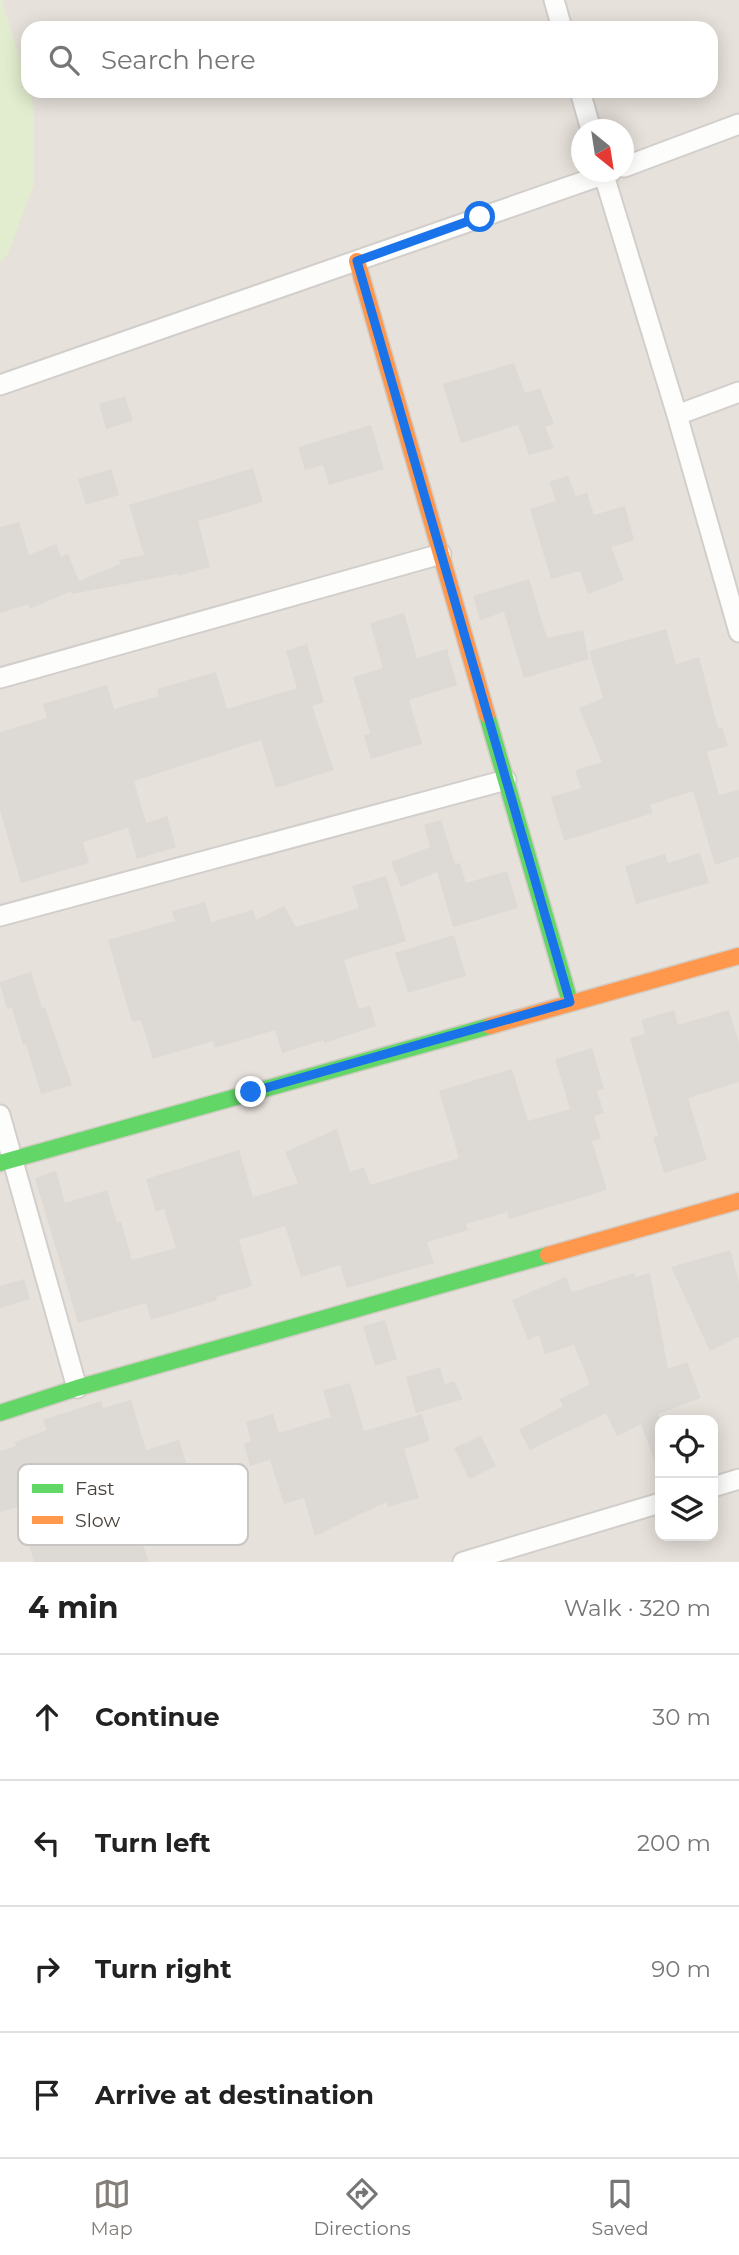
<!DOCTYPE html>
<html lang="en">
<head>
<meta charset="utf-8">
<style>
  body { margin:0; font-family:Montserrat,sans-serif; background:#f2f2f2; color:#222 }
  .controls { position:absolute; right:21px; bottom:21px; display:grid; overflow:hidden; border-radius:14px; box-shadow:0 4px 18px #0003 }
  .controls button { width:63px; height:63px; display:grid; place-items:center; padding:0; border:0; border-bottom:2px solid #e0e0e0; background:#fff; color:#222; font:35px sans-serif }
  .compass { position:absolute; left:571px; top:119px; width:63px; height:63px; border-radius:50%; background:#fff; box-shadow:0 4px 18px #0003; rotate:150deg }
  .stop { position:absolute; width:21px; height:21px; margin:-16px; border:5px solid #1a73e8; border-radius:50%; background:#fff }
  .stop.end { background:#1a73e8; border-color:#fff; box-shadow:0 2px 7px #0008 }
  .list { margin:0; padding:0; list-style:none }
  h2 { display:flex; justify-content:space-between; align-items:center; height:91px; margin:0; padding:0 28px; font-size:30px }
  h2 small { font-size:23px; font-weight:400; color:#767676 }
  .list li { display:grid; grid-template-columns:46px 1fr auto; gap:21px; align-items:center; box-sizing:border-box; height:126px; padding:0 28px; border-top:2px solid #e0e0e0 }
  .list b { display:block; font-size:26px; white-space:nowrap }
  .list em { font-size:23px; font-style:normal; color:#767676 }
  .icon { flex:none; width:38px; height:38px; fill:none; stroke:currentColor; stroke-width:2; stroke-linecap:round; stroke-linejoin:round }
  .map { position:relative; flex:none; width:739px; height:1562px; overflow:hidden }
  .search { position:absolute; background:#fff; box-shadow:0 4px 18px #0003; left:21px; right:21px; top:21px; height:77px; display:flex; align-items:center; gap:18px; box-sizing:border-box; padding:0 24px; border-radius:21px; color:#767676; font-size:26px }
  .sheet { height:595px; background:#fff }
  nav { display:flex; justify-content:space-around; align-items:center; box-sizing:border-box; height:98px; border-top:2px solid #e0e0e0; background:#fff; font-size:19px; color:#767676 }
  nav a { display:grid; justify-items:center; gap:4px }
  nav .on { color:#847e78 }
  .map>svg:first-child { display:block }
  .residential { fill:#e7e1db; fill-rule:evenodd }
  .green { fill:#e2ecce }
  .building { fill:#ddd9d5 }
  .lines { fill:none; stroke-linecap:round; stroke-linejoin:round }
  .street-casing { stroke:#d1cecb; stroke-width:23 }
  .fast-casing { stroke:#d2ccc4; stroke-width:19 }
  .slow-casing { stroke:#d2ccc4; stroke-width:19 }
  .street { stroke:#fdfdfc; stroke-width:19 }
  .fast { stroke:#63d668; stroke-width:16 }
  .slow { stroke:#ff974d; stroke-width:16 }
  .route { stroke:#1a73e8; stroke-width:9 }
  .key { fill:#fff; stroke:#c8c6c4; stroke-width:2 }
  .key-label { font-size:19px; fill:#494139 }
</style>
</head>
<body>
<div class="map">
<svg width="739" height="1562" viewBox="0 0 739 1562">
  <rect width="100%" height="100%" fill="#f3f0ed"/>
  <path class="residential" d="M0,0H739V1562H0ZM28,28H711V91H28ZM582,130H624V172H582ZM660,1420H713V1536H660Z"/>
  <path class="green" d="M0,0H2L34,107V184L8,254L0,263Z"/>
  <path class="building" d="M514,363L525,393L540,388L554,424L545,427L554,448L529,455L518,425L461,443L443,384Z
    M125,396L133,421L106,429L99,404Z
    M371,425L384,469L329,485L323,465L305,470L298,447Z
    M253,468L263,502L198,521L210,567L178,576L177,574L72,594L71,591L30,609L29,604L0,613V527L19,522L29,555L56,544L61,557L68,554L79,581L120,564L119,560L144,555L129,505Z
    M111,469L119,495L86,505L78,479Z
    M568,476L576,496L587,492L594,515L625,506L634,540L611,547L624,580L588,594L580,571L551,579L530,509L556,501L549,482Z
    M529,579L547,638L583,630L589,659L524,678L504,612L480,620L473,596Z
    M404,613L417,658L447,649L457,685L409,700L422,744L371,759L364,735L370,733L353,677L383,668L370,623Z
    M666,629L676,664L699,657L718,728L722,727L728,746L707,752L719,795L739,790V857L715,865L693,791L650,805L653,813L564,841L551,797L581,788L575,770L602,762L579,708L603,698L589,651Z
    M307,644L324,702L312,706L334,770L276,788L261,740L134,781L146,823L167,816L176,847L137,859L128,828L83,842L89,863L21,883L0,810V732L47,718L43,704L107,685L114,709L159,696L157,689L216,672L227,709L297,688L286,651Z
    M441,820L455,864L460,863L466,883L507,871L518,908L453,927L437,872L401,887L391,862L430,847L424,825Z
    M700,853L709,883L636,904L625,866L665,854L668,863Z
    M386,876L406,941L344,960L359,1009L370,1006L376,1026L324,1043V1040L282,1053L275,1030L215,1048L213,1041L153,1059L141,1020L132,1022L108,940L175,921L172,911L205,902L211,922L253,910L256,920L284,906L296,927L359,908L352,886Z
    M454,935L466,976L408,993L395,953Z
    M31,972L42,1008L45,1007L72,1085L41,1094L26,1044L23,1045L12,1008L7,1009L0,984V982Z
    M674,1010L678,1025L729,1010L739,1043V1082L688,1098L707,1160L664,1173L653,1137L658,1136L630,1038L645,1034L641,1020Z
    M592,1048L604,1089L597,1091L604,1113L594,1116L601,1139L592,1141L607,1190L509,1219L507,1212L466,1224L468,1230L427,1242L434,1263L347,1288L340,1265L301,1277L285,1226L239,1240L252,1286L216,1297L217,1300L151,1320L146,1303L78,1323L35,1178L56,1171L65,1203L107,1190L117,1223L121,1221L132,1260L176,1248L164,1209L156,1212L146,1179L239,1150L253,1197L298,1183L285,1152L337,1129L350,1172L364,1167L370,1185L459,1158L439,1091L512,1069L528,1121L570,1109L555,1059Z
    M730,1250L739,1282V1337L710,1351L671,1267Z
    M634,1273L635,1277L650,1273L668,1369L687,1362L701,1398L658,1414L660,1420V1470H658L641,1424L617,1436L606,1413L530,1450L519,1430L563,1406L559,1399L590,1384L574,1345L545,1354L539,1335L528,1340L512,1300L566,1277L572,1292Z
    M24,1279L30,1299L0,1308V1286Z
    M385,1320L397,1359L375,1366L363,1326Z
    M440,1367L445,1384L454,1381L463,1399L416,1413L406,1377Z
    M350,1383L364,1431L422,1414L430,1441L404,1449L419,1498L388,1507L386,1502L315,1536L304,1498L284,1504L270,1460L250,1466L244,1444L251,1441L246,1422L273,1414L279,1433L331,1417L323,1390Z
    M131,1400L146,1450L179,1440L188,1469L196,1466L213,1523L143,1545L149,1562H34L18,1507L0,1512V1451L16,1446L15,1442L47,1430L43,1420L101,1401L103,1408Z
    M481,1436L496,1466L469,1479L454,1448Z"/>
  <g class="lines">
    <g class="street-casing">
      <path id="street" d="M554,0L562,28
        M580,91L591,130
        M624,167L739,124
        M603,172L677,415L739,632
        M0,385L611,172
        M677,415L739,392
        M0,678L441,554
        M0,916L506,780
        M0,1115L77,1388
        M713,1487L739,1479
        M463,1562L660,1503"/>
    </g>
    <g class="fast-casing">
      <path id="fast" d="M487,715L570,1002
        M0,1163L490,1026
        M0,1413L77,1388L548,1255"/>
    </g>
    <g class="slow-casing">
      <path id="slow" d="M357,261L487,715
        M490,1026L739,956
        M548,1255L739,1201"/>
    </g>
    <use href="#street" class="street"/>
    <use href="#fast" class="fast"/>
    <use href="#slow" class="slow"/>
  </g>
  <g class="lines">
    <path class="route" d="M251,1092L570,1002L357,261L480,217"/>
  </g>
  <rect x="18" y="1464" width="230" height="81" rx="10" class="key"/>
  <rect x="32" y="1484" width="31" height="9" fill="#63d668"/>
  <rect x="32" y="1516" width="31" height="8" fill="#ff974d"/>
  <g class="key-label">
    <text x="75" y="1495">Fast</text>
    <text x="75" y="1527">Slow</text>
  </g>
</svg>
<div class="controls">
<button><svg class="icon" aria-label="locate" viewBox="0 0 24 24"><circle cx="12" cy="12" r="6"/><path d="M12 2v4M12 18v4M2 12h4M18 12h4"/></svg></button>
<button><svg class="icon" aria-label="layers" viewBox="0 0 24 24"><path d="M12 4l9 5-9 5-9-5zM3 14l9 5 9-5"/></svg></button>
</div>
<svg class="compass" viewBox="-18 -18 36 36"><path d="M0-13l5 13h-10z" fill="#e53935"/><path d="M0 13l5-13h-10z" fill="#767676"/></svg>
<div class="stop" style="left:480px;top:217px"></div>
<div class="stop end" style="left:251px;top:1092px"></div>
<div class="search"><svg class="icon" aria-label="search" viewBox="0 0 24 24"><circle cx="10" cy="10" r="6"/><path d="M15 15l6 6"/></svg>Search here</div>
</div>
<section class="sheet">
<h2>4 min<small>Walk · 320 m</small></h2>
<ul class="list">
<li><svg class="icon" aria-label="ahead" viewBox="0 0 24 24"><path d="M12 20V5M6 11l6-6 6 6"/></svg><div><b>Continue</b></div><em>30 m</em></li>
<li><svg class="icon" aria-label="left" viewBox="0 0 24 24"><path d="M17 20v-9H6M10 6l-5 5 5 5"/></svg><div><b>Turn left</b></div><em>200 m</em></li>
<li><svg class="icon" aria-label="right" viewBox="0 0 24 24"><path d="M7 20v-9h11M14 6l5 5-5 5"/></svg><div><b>Turn right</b></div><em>90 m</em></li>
<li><svg class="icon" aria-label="arrive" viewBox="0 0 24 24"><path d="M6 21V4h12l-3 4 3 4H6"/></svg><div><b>Arrive at destination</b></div></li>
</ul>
</section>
<nav>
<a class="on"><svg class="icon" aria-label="map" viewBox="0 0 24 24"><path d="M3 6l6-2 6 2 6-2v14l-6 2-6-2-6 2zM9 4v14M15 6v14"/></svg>Map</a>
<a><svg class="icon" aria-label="directions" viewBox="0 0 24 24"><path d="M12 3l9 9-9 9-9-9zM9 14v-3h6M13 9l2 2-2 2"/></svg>Directions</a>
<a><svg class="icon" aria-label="saved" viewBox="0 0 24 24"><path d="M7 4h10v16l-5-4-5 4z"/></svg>Saved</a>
</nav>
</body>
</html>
